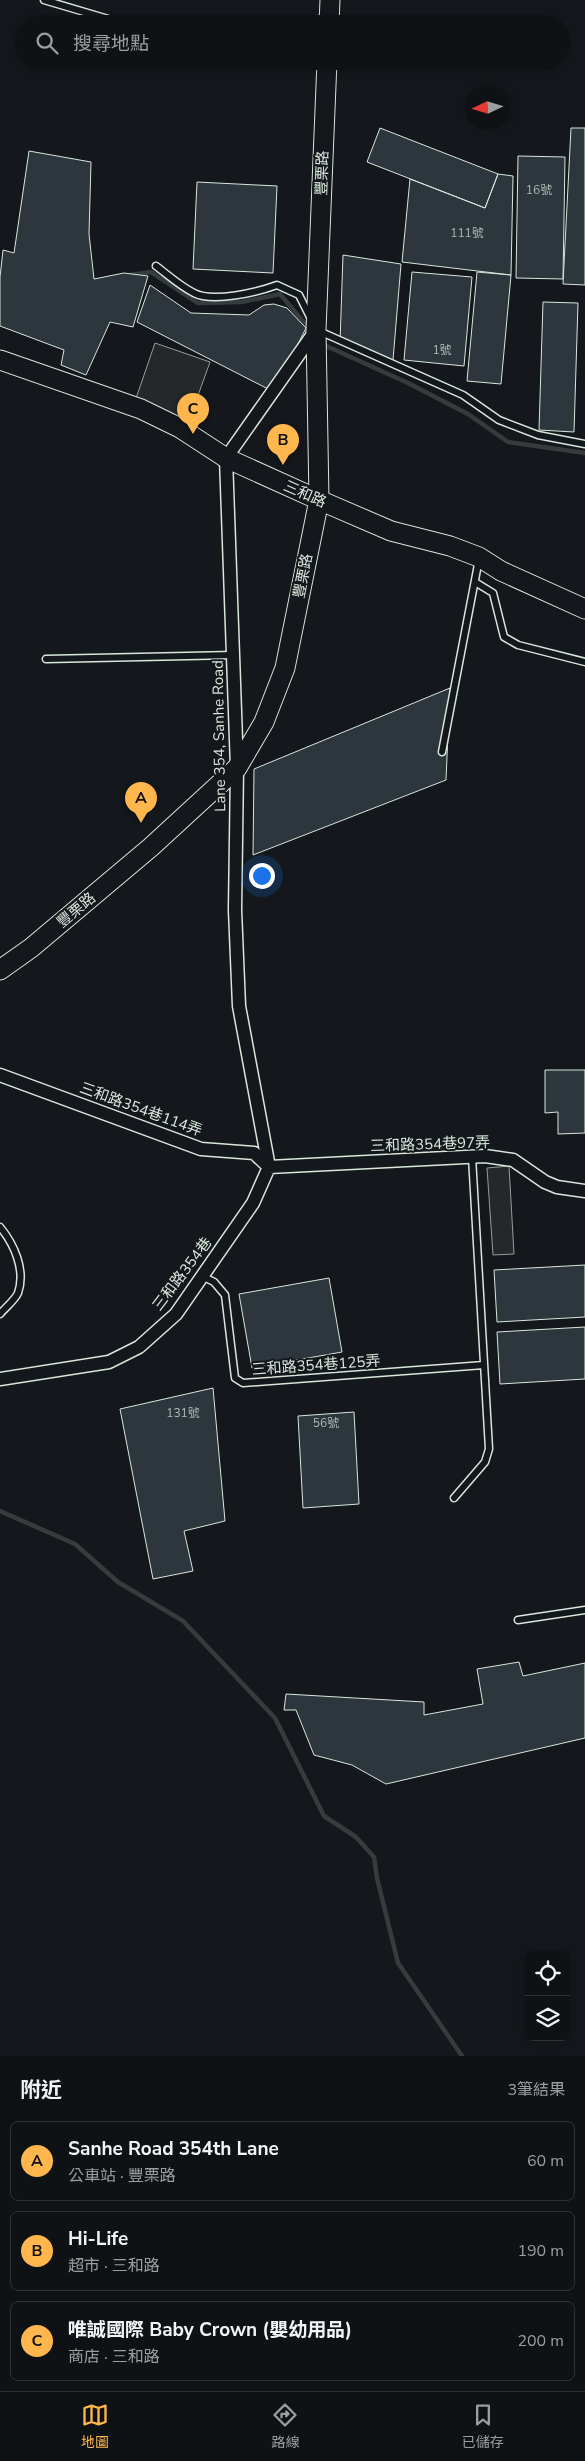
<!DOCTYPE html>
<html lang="zh-TW">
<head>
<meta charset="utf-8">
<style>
  body { margin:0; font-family:"Nunito Sans","Noto Sans TC",sans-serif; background:#181b1e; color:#f1f3f6 }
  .controls { position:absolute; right:15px; bottom:15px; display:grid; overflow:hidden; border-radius:8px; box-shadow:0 2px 12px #0003 }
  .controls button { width:45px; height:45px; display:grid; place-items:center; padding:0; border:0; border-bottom:1px solid #2f3234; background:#0f1215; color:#f1f3f6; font:25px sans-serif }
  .compass { position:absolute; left:465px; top:85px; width:45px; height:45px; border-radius:50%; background:#0f1215; box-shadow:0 2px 12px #0003; rotate:266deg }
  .you { position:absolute; left:261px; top:875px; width:18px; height:18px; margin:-12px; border:4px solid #fff; border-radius:50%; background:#1a73e8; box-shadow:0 0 0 8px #1a73e833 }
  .badge { display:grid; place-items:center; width:32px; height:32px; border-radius:50%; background:#ffb74d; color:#111; font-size:16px; font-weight:700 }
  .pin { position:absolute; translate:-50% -41px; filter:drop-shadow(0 1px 2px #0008) }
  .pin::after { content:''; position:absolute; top:26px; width:18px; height:15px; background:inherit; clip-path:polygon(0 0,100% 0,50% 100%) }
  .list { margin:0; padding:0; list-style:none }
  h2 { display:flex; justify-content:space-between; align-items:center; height:65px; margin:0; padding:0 20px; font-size:21px }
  h2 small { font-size:16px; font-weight:400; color:#9b9ea0 }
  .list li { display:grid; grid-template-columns:32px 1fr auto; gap:15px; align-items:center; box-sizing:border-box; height:80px; margin:0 10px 10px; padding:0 10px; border:1px solid #2f3234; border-radius:8px }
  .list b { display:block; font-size:19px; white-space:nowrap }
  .list p { margin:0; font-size:16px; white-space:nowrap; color:#9b9ea0 }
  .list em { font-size:16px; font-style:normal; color:#9b9ea0 }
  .icon { flex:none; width:28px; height:28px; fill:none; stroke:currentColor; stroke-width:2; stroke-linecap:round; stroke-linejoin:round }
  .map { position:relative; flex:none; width:585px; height:2056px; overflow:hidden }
  .search { position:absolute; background:#0f1215; box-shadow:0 2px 12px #0003; left:15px; right:15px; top:15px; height:55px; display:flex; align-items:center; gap:12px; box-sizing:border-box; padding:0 18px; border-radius:28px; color:#9b9ea0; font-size:19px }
  .sheet { height:335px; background:#0f1215 }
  nav { display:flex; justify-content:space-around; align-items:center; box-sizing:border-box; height:70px; border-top:1px solid #2f3234; background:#0f1215; font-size:14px; color:#9b9ea0 }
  nav a { display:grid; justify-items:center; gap:2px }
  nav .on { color:#ffb74d }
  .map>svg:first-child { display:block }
  .parking { fill:#24282b; stroke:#939e99 }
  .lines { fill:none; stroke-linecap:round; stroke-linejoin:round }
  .stream { stroke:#363b3e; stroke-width:4.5 }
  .building { fill:#2c363c; stroke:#d8e6dc }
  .lane-casing { stroke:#d8e6dc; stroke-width:9 }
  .street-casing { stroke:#d8e6dc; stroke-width:15 }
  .secondary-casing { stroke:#d8e6dc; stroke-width:21 }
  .lane { stroke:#14181c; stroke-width:6 }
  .street { stroke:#14181c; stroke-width:12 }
  .secondary { stroke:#14181c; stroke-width:19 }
  .labels { text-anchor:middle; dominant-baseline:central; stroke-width:4; stroke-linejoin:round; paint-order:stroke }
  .number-label { font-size:12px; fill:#adbab4 }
  .street-label { font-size:15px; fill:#d8e6dc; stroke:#14181c }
</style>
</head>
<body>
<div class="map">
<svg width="585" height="2056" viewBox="0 0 585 2056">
  <rect width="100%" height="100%" fill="#14181c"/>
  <path class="parking" d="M155,343L210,362L186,429L132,410Z
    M509,1166L514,1254L493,1255L487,1168Z"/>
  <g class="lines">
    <path class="stream" d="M130,275L151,272L198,303L242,302L280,294L310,330
      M322,344L408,383L468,414L508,442L585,453
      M0,1511L75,1544L118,1582L183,1621L275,1718L324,1816L356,1837L374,1857L377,1878L398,1963L462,2056"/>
  </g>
  <path class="building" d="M380,128L498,174L485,208L367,162Z
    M571,128H585V285L563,284Z
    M29,151L91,162L89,234L94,279L124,273L148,276L133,327L110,322L86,375L61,365L64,350L0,326V277L3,250L14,253Z
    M518,156L565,157L563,279L516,278Z
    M498,174L513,176L511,275L402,262L410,179L485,208Z
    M197,182L277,186L273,273L193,269Z
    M343,255L401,264L393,360L340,343Z
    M412,272L472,277L464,366L404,360Z
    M477,272L511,275L501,384L467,381Z
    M150,285L191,313L249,315L264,305L274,304L287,308L306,328L274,392L137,322Z
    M543,302L578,303L574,432L539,430Z
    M450,688L446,780L253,855L254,769Z
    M545,1070H585V1133L558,1134V1112L545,1113Z
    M585,1265V1317L497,1322L494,1270Z
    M329,1278L342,1352L252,1368L239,1294Z
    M585,1327V1379L500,1384L497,1332Z
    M213,1388L225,1521L184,1531L193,1571L153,1579L120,1409Z
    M354,1412L359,1504L303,1508L298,1416Z
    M519,1662L523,1676L585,1663V1738L386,1784L352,1765L314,1755L296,1710H284L286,1694L424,1702V1715L483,1704L477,1669Z"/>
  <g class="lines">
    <g class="lane-casing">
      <path id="lane" d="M44,0L125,24
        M206,24L328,19
        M156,266C168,275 180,286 194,293C213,303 258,292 277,285L299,295L311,319
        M319,331L463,395L499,420L538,435L585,444
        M475,582L493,593L504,637L518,645L585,662
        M46,659L234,655
        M442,752L479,559
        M0,1227C14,1244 26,1270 18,1293C15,1300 5,1308 0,1314
        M202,1276L214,1282L225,1295L235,1378L243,1383L484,1365
        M454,1498L485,1462L489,1449L472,1157
        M518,1620L585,1610"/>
    </g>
    <g class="street-casing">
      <path id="street" d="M0,1075L201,1149L254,1153L269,1167
        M269,1167L485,1156L513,1160L545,1182L557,1187L585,1191
        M0,1379L109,1362L139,1347L176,1314L253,1203L269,1167L239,1006L235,910L237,768L226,458L316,330"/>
    </g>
    <g class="secondary-casing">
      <path id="secondary" d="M329,24L330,0
        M0,360L141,409L180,428L226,458L319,500L391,531L450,546L479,557L501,571L585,609
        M0,970L31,948L151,847L237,768L264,722L285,668L319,500L316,330L327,61"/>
    </g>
    <use href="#lane" class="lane"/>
    <use href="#street" class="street"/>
    <use href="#secondary" class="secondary"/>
  </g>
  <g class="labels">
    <g class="number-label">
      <text x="539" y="190">16號</text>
      <text x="467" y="233">111號</text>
      <text x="442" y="350">1號</text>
      <text x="183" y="1413">131號</text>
      <text x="326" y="1423">56號</text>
    </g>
    <g class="street-label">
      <text transform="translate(322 173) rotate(-88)">豐栗路</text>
      <text transform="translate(305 494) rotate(24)">三和路</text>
      <text transform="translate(303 576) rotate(-79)">豐栗路</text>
      <text transform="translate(219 736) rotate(-91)">Lane 354, Sanhe Road</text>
      <text transform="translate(76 910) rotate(-40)">豐栗路</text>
      <text transform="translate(141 1109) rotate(20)">三和路354巷114弄</text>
      <text transform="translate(430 1144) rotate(-2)">三和路354巷97弄</text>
      <text transform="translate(182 1274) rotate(-53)">三和路354巷</text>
      <text transform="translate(316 1365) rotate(-4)">三和路354巷125弄</text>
    </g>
  </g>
</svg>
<div class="controls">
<button><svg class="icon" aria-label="locate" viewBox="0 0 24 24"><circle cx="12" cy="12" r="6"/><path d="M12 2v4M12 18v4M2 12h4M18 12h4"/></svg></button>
<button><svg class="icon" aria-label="layers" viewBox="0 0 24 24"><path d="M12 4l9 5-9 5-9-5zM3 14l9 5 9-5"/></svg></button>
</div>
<svg class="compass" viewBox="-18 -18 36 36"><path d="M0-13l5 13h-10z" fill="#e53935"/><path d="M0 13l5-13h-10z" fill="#9b9ea0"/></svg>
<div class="you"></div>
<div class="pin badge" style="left:141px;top:823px">A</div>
<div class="pin badge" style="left:283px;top:465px">B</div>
<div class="pin badge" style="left:193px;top:434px">C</div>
<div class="search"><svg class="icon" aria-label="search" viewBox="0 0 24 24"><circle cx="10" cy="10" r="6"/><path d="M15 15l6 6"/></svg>搜尋地點</div>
</div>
<section class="sheet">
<h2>附近<small>3筆結果</small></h2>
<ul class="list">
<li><span class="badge">A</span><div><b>Sanhe Road 354th Lane</b><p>公車站 · 豐栗路</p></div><em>60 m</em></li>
<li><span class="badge">B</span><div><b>Hi-Life</b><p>超市 · 三和路</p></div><em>190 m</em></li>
<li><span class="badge">C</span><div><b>唯誠國際 Baby Crown (嬰幼用品)</b><p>商店 · 三和路</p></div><em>200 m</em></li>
</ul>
</section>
<nav>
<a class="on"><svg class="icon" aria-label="map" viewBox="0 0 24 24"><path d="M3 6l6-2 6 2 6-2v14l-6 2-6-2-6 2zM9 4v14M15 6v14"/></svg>地圖</a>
<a><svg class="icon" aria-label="directions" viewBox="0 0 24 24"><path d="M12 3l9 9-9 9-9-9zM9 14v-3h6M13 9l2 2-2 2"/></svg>路線</a>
<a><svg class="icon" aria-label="saved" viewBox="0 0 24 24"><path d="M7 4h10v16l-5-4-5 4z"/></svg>已儲存</a>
</nav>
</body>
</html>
